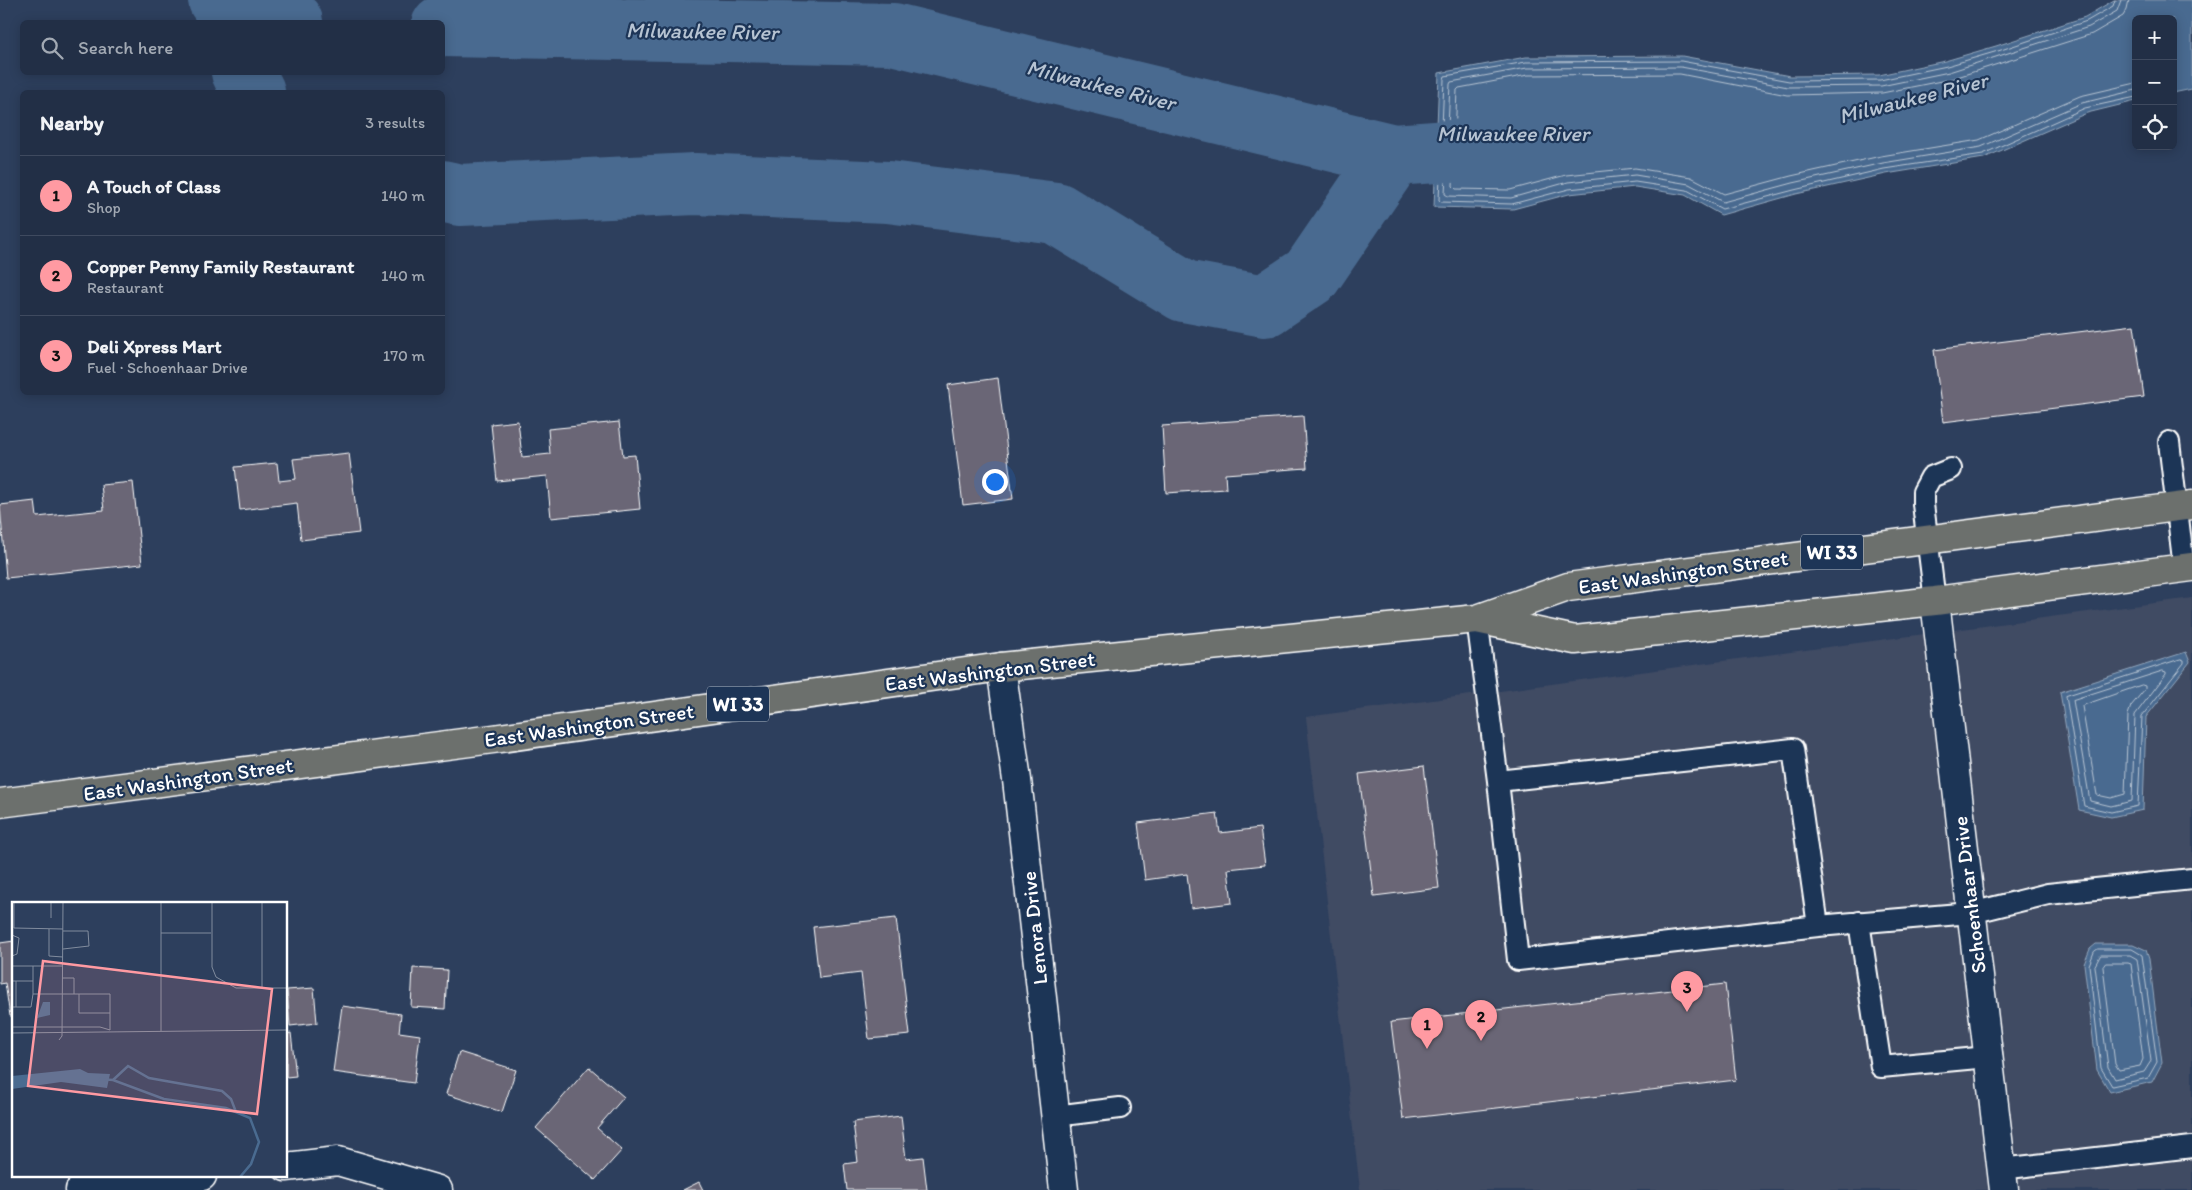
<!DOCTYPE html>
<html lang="en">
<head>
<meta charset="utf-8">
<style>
  body { margin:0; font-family:Itim,sans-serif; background:#2a374d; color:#f1f3f6 }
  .controls { position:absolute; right:15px; top:15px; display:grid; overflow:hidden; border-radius:8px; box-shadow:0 2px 12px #0003 }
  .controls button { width:45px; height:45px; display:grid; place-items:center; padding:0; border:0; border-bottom:1px solid #3f4a5f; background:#222f46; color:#f1f3f6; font:25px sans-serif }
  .you { position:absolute; left:994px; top:481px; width:18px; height:18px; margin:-12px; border:4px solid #fff; border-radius:50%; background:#1a73e8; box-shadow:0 0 0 8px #1a73e833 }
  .badge { display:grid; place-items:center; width:32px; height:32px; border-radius:50%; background:#ff9aa2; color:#111; font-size:16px; font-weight:700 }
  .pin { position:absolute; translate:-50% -41px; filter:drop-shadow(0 1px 2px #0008) }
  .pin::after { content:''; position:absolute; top:26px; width:18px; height:15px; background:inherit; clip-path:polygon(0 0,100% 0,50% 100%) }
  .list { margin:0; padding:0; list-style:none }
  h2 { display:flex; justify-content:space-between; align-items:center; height:65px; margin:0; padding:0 20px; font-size:21px }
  h2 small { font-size:16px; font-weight:400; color:#a2a9b3 }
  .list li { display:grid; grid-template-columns:32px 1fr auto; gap:15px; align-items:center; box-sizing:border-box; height:80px; padding:0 20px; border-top:1px solid #3f4a5f }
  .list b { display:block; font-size:19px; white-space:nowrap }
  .list p { margin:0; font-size:16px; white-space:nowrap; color:#a2a9b3 }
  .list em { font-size:16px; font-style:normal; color:#a2a9b3 }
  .icon { flex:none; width:28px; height:28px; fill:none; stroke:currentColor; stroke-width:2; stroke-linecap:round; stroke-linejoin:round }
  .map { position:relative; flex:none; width:2192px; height:1190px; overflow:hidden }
  .search { position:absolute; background:#222f46; box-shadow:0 2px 12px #0003; left:20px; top:20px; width:425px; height:55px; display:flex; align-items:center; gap:12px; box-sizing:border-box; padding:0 18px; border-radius:8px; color:#a2a9b3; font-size:19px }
  .panel { position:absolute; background:#222f46; box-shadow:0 2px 12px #0003; left:20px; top:90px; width:425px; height:305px; border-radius:8px }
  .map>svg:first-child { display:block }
  .built { fill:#404b64 }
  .water { fill:#4a6b90; stroke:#92a6bc }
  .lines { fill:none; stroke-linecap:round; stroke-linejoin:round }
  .shore { stroke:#b7c4d3; stroke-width:1 }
  .river { stroke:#4a6b90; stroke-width:62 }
  .building { fill:#6b6676; stroke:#fff }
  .lane-casing { stroke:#fff; stroke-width:24 }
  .street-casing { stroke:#fff; stroke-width:31 }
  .primary-casing { stroke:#fff; stroke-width:31 }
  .lane { stroke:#1d3557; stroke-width:20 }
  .street { stroke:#1d3557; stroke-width:28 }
  .primary { stroke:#6c706d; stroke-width:28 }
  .labels { text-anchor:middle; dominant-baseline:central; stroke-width:4.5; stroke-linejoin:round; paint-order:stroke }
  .shield { fill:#1d3557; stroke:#bbc2cd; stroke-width:1 }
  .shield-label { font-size:20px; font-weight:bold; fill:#fff }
  .street-label { font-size:21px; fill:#fff; stroke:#1d3557 }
  .water-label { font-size:22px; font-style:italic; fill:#b7c4d3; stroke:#1d3557 }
  .inset-river { fill:none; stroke:#4a6b90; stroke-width:2.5 }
  .inset-road { fill:none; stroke:#818c9e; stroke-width:1 }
  .view { fill:#ff9aa2; fill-opacity:0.15; stroke:#ff9aa2; stroke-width:2.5 }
  .inset-edge { fill:none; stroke:#fff; stroke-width:2.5 }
</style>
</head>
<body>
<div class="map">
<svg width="2192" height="1190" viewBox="0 0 2192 1190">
  <rect width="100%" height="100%" fill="#2d3f5d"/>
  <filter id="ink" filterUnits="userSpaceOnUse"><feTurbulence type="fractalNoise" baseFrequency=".02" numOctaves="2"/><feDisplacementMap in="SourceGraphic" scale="10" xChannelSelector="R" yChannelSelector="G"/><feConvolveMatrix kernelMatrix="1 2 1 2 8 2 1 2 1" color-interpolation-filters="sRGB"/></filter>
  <g filter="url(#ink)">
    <path class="built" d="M2192,598V1190H1360L1306,717Z"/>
    <path class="water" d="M2114,0H2192V89L2173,93V19H2136V101L2087,113L1984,158L1886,174L1796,194L1721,215L1685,195L1635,187L1569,194L1513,209L1434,207L1439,73L1526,57L1682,56L1790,76L1879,75L1945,61L1996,46L2085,17Z
      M2186,652L2190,662L2146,717L2143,810L2111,817L2079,810L2060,692Z
      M2096,944H2133L2146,950L2149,959L2162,1063L2152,1082L2110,1092L2097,1070L2084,964L2090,949Z"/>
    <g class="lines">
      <path class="shore" d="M2115,0L2113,6L2087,21L1998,51L1947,66L1880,80L1789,81L1681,61L1526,62L1445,76L1444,79L1439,200L1441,202L1512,204L1569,189L1635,182L1687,190L1722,209L1794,190L1884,169L1983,154L2085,108L2136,97
        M2121,0L2117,11L2089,27L1949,72L1881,86L1788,87L1681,67L1527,68L1451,82L1450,84L1445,194L1448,196L1511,198L1568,182L1635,175L1689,184L1723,202L1793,183L1883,163L1981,147L2082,103L2136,90
        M2129,0L2127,9L2123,16L2092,34L1951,79L1882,93L1787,95L1680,74L1528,75L1459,88L1457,90L1453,186L1456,189L1510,190L1566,175L1635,168L1691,177L1724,194L1791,176L1881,156L1979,140L2080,96L2136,83
        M2181,659L2184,660V663L2142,716L2138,806L2111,812L2084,806L2066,696Z
        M2163,671L2166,672V674L2135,715L2132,801L2111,806L2090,801L2073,700Z
        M2142,685L2145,686V689L2131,706L2128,715L2125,794L2111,798L2097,795L2082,706Z
        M2098,949H2132L2142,955L2157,1062L2148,1078L2112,1086L2101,1068L2089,965L2094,952Z
        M2101,955H2130L2137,959L2151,1061L2144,1072L2115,1079L2108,1067L2095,966Z
        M2106,963H2128L2131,964L2143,1059L2140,1066L2119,1070L2115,1064L2103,967Z"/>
      <path class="river" d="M219,0L292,22
        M442,26L893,34L1393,155L1522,146
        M242,72L254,92
        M442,191L460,195L695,184L888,192L1056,213L1184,291L1265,306L1311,275L1393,155"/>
    </g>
    <path class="building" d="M2134,325L2144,397L1943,422L1934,350Z
      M998,378L1013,499L963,505L948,385Z
      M1303,416L1307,468L1225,474L1226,489L1166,493L1162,426Z
      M518,421L522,457L550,454L548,429L619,422L623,456L635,455L640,509L551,518L547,476L497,481L491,424Z
      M349,453L359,533L301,540L297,503L240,510L235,467L277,463L279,481L296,479L293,459Z
      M133,482L142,564L6,578L0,505L35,501L37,517L104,510L101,485Z
      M1424,766L1439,888L1374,896L1359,774Z
      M1217,813L1220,833L1260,828L1265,865L1228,869L1232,903L1191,908L1187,874L1145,880L1138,823Z
      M896,918L910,1035L869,1039L861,973L819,978L813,927Z
      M14,941V1016H10L5,983L0,984V943Z
      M413,968L447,970L445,1009L411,1007Z
      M1725,984L1736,1080L1403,1119L1391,1022Z
      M314,988L317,1023L290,1026L287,990Z
      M342,1006L401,1014L399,1032L420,1035L414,1083L333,1072Z
      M291,1033L296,1076L286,1077V1034Z
      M459,1052L516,1070L502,1112L446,1094Z
      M589,1067L624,1097L597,1128L622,1150L595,1180L536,1128Z
      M901,1116L906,1159L923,1157L927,1190H847L844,1164L858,1162L853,1122Z
      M699,1182L703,1190H683Z"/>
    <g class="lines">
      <g class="lane-casing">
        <path id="lane" d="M2169,442L2184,568
          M1935,601L1923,504V492L1931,477L1951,469
          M1477,619L1498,781L1793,749L1818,926L1971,913L2048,894L2192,879
          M1498,781L1518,960L1818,926
          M1859,922L1881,1067L1988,1057
          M1055,1116L1120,1108
          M2001,1169L2192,1147"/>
      </g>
      <g class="street-casing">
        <path id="street" d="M1935,601L2004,1190
          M1001,667L1017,780L1064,1190
          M286,1167L338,1161L438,1190
          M80,1190L202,1176"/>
      </g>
      <g class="primary-casing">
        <path id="primary" d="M1477,619L1575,640L1935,601L2192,567
          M0,803L493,739L1001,667L1477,619L1568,587L2192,505"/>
      </g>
      <use href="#lane" class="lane"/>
      <use href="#street" class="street"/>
      <use href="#primary" class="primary"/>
    </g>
  </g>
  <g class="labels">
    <g class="shield">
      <rect x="1801" y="534.5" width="62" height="35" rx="4"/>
      <rect x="707" y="686.5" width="62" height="35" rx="4"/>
    </g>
    <g class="shield-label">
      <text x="1832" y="552">WI 33</text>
      <text x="738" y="704">WI 33</text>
    </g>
    <g class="street-label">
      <text transform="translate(1683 572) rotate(-8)">East Washington Street</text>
      <text transform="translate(990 671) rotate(-7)">East Washington Street</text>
      <text transform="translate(589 725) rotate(-8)">East Washington Street</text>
      <text transform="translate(188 779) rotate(-8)">East Washington Street</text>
      <text transform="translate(1969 895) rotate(-97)">Schoenhaar Drive</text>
      <text transform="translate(1034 928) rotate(-96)">Lenora Drive</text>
    </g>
    <g class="water-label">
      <text transform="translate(702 31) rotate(1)">Milwaukee River</text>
      <text transform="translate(1101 85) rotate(14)">Milwaukee River</text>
      <text transform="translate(1913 98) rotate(-14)">Milwaukee River</text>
      <text x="1513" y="133">Milwaukee River</text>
    </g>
  </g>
  <g transform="translate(12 902)">
    <rect width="275" height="275" fill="#2d3f5d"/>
    <path d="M31,100H38V113L25,116ZM68,167L76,171L98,172L95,186L49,180L0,187V174Z" fill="#4a6b90"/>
    <path class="inset-river" d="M87,177L101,178L152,197L214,206L238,216L247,240L239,262L228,275M101,178L116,164L137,176L210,189L219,197L224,210"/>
    <path class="inset-road" d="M2,0V26L51,27M200,0V65L204,75L224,86H275M250,0V86M39,16V0M37,27V54L51,55M149,31H199M0,33L7,36L5,52L0,54M51,47L77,44L76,29H51M0,64H51M21,64V92M50,76H62V92M0,79H21M4,79V105M67,92H98V111M0,105H19L21,92H67V111H98V128M0,125H88L98,128M149,129V0M0,131L275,128M47,138L50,134L51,0"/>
    <path class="view" d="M31,59L260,87L245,212L16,184Z"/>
    <rect width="275" height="275" class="inset-edge"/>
  </g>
</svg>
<div class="controls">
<button>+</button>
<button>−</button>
<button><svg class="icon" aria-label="locate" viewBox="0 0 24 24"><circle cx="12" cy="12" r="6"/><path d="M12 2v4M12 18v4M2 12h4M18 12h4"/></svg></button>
</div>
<div class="you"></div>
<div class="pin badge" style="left:1427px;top:1049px">1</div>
<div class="pin badge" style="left:1481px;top:1041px">2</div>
<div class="pin badge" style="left:1687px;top:1012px">3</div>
<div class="search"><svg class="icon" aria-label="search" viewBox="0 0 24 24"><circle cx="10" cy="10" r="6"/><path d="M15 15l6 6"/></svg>Search here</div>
<section class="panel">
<h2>Nearby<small>3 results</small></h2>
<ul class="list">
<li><span class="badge">1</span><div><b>A Touch of Class</b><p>Shop</p></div><em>140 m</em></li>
<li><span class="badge">2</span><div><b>Copper Penny Family Restaurant</b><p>Restaurant</p></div><em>140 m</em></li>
<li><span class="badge">3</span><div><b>Deli Xpress Mart</b><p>Fuel · Schoenhaar Drive</p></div><em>170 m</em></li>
</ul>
</section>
</div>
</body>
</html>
